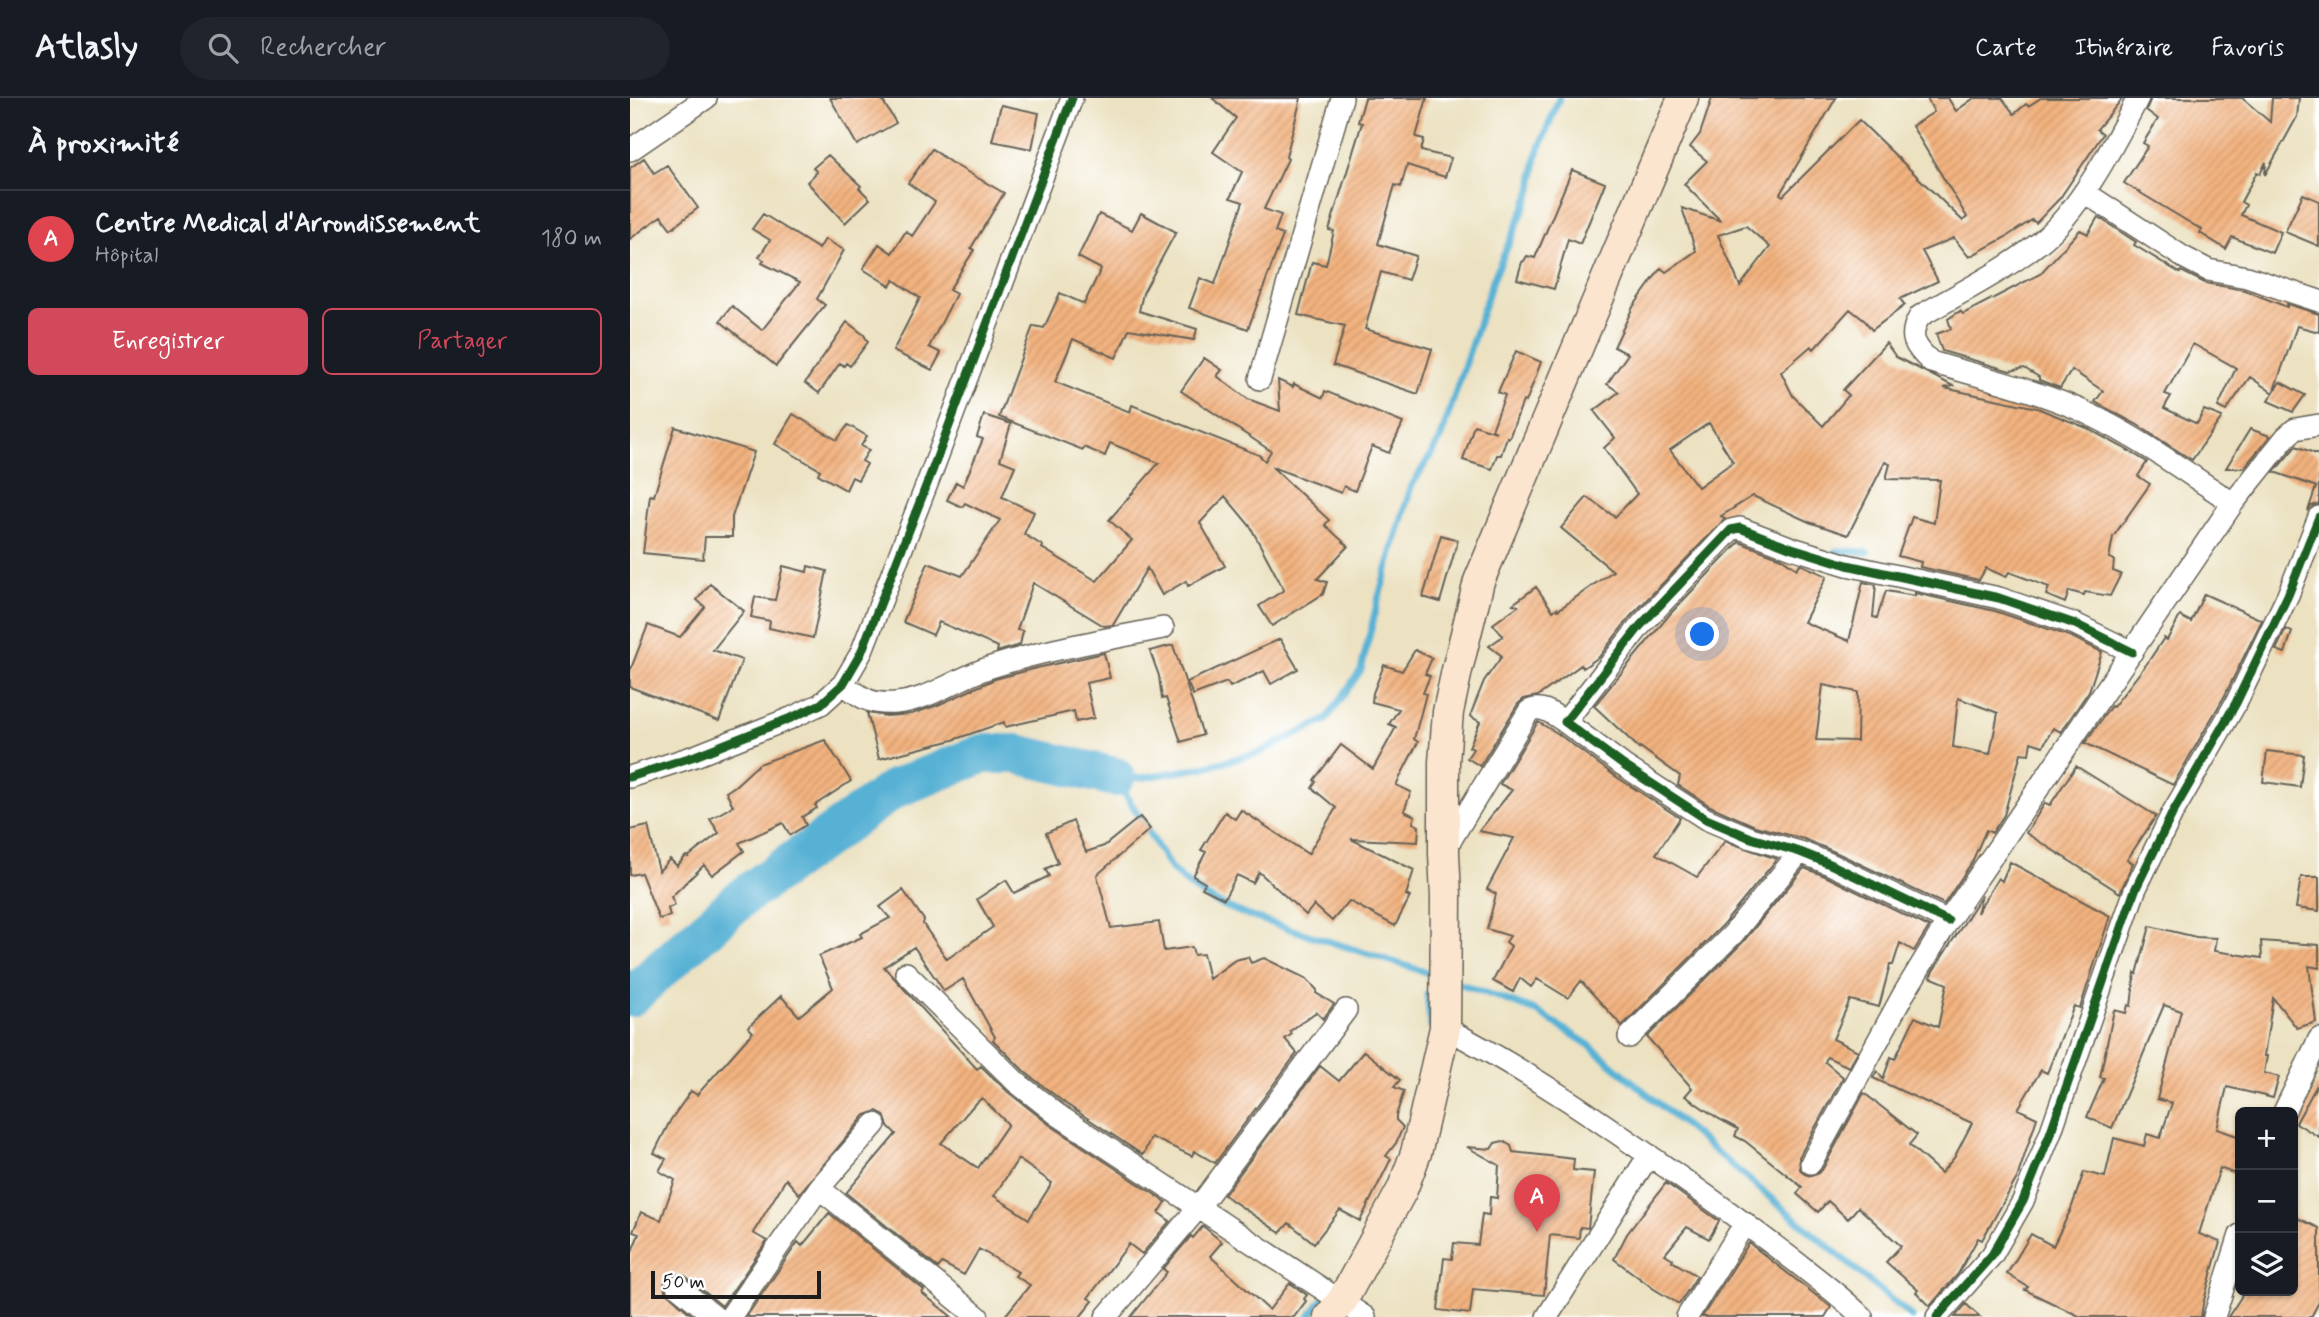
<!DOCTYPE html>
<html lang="fr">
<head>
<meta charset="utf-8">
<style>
  body { margin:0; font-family:Mynerve,sans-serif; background:#20242c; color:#f1f3f6 }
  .controls { position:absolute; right:21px; bottom:21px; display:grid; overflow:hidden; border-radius:10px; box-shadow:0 2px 5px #0004 }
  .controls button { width:63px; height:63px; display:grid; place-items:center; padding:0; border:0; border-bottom:2px solid #363941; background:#171b24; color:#f1f3f6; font:35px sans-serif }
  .scale { position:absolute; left:21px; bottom:18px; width:170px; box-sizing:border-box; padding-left:7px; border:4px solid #1c1c1c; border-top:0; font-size:19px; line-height:24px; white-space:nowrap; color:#1c1c1c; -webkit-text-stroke:5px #fff; paint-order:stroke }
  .you { position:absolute; left:1073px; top:537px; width:24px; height:24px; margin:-18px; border:5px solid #fff; border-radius:50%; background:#1a73e8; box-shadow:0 0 0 10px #1a73e833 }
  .badge { display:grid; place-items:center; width:46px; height:46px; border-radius:50%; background:#d1495b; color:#fff; font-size:23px; font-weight:700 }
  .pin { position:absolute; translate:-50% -58px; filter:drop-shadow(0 2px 4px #0008) }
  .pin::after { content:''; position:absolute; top:37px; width:24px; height:21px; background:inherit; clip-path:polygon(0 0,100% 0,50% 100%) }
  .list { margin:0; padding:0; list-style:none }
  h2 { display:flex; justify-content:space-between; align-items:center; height:91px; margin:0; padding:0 28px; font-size:30px }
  h2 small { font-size:23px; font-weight:400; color:#9ea1a6 }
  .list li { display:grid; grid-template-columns:46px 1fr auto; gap:21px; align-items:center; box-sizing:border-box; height:98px; padding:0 28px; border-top:2px solid #363941 }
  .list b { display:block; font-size:26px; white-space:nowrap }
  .list p { margin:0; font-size:23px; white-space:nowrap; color:#9ea1a6 }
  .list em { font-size:23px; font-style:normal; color:#9ea1a6 }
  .actions { display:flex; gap:14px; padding:21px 28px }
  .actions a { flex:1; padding:16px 0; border:2px solid #d1495b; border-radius:10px; text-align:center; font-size:24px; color:#d1495b }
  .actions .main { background:#d1495b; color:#fff }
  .icon { flex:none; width:38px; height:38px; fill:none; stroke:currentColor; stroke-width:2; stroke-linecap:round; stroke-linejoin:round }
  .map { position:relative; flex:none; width:1689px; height:1219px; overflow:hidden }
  header { display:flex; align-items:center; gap:42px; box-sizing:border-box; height:98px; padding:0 35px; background:#171b24; border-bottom:2px solid #363941 }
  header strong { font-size:33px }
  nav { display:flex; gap:38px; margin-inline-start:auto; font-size:24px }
  .search { width:490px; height:63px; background:#20242c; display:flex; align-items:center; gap:18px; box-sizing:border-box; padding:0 24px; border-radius:38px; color:#9ea1a6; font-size:26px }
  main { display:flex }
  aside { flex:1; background:#171b24 }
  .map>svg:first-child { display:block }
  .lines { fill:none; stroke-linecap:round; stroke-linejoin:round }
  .stream { stroke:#56b1d4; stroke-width:7 }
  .river { stroke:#56b1d4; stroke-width:40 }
  .building { fill:url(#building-hatch); fill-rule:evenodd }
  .minor-casing { stroke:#656156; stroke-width:24 }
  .secondary-casing { stroke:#656156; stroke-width:33 }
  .minor { stroke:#fff; stroke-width:21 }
  .secondary { stroke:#fbe5cf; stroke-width:30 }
  .cycleway-casing { stroke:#fff; stroke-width:13 }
  .cycleway { stroke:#1b5e20; stroke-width:9 }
</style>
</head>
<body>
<header>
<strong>Atlasly</strong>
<div class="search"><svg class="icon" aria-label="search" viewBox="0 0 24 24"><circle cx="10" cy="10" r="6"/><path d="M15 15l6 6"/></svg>Rechercher</div>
<nav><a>Carte</a><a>Itinéraire</a><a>Favoris</a></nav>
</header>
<main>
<aside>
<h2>À proximité<small></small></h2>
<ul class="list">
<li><span class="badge" style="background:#e0444e">A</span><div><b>Centre Medical d'Arrondissement</b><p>Hôpital</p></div><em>180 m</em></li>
</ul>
<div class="actions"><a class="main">Enregistrer</a><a>Partager</a></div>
</aside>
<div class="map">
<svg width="1689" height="1219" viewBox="0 0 1689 1219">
  <defs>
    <pattern id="building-hatch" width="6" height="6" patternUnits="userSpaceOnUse" patternTransform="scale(1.75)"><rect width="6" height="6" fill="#f2b27f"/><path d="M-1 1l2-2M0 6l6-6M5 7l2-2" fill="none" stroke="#cf986d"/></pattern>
  </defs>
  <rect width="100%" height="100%" fill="#fff"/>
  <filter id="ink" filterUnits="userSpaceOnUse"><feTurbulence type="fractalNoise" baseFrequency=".0143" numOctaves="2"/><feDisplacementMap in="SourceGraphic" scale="14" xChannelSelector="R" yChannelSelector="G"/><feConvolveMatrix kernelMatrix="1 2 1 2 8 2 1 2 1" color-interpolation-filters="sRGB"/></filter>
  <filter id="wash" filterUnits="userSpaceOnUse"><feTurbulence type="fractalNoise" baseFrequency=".00686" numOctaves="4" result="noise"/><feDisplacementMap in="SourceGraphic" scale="28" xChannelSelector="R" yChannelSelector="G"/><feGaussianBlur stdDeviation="1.57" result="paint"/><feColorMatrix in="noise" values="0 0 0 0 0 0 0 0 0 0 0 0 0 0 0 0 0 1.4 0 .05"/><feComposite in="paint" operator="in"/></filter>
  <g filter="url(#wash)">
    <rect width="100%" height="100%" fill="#ece2c2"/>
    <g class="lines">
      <path class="stream" d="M1206,453L1237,454
        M485,679L541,771L560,788L585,804L619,818L808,878
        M485,679L510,680L570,670L628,655L696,622L731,572L748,502L781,389L810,342L862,184L902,92L906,60L929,0
        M823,883L906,913L959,947L1282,1219
        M797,896L801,928
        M1689,928V927
        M679,1219L696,1197"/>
      <path class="river" d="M0,899L110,801L264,691L352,656H387L485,679"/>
    </g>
    <g id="blocks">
      <path class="building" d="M200,0H251L266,25L227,47Z
        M582,0H671L656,59L658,61L634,111L651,117L645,134L653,137L618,231L559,210L570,180L585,186L613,104L600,100L612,74L583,54L606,20Z
        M735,0H797L786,39L794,41L791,53L821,60L815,79L777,67L771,89L765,87L748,146L786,158L778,182L751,174L735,231L802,251L788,296L703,267L715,228L668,217L682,164L696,167L704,133L699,132L732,25L728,24Z
        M1082,0H1206L1150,96L1153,98L1229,22L1333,123L1337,119L1282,28L1304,14L1297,0H1318L1326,13L1344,0H1372L1384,16L1396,6L1398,8L1411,0H1493L1467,31L1473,36L1430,100L1406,125L1402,122L1376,139L1339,159L1324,140L1292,153L1308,183L1270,201L1275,207L1242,232L1235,223L1220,211L1184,251L1181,248L1151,274L1163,298L1193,328L1219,297L1213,292L1256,245L1266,259L1323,288L1314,290L1407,310L1457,330L1492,349L1517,364L1508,378L1520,386L1483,439L1479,460L1484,462L1483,473L1491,476L1480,498L1455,494L1454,497L1439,493L1435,505L1416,497L1419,489L1379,474L1376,479L1356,470L1349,482L1290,469L1291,464L1268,458L1282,419L1304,425L1310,382L1256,381L1260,366L1255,364L1218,437L1179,424L1123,398L1091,418L1095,421L1000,519L969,559L953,570L951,567L908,598L894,601L888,606L850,668L837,660L843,651L839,649L850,624L840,618L854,583L872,558L859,548L873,538L863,526L888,508L883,506L906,489L923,513L927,510L928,512L983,473L931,430L957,399L985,419L1007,396L974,350L985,340L964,313L989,294L977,286L998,256L984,249L1003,209L1031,170L1036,174L1066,153L1052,110L1091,123L1054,86L1077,63L1060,49L1070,36ZM1116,128L1140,149L1110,188L1088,137ZM1079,325L1103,364L1068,389L1040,352Z
        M1521,0H1612L1640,24L1642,0H1669L1667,19L1635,77L1636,64L1630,76L1627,74L1611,104L1616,107L1611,117L1651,134L1642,155L1602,139L1596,151L1570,135L1572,132L1494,85L1518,48L1513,45L1528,21L1516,12Z
        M371,7L409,15L402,51L362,43Z
        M302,51L320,64L374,95L341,150L344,152L319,192L326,196L299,249L311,255L302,272L263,253L290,200L264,182L260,188L233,171L249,146L262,155L276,133L282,138L305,104L278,85Z
        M198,57L231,88L229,90L240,101L215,125L177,84L187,74L183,70Z
        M14,60L24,75L37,67L68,110L41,131L31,118L0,141V70Z
        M942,72L975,85L950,146L938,141L924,191L887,181L892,164L894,163L897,158L905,160Z
        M1673,96L1689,103V148L1655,134Z
        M511,115L546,134L513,195L509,213L567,231L564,242L499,231L486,260L443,241L425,284L500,314L502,307L629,357L635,363L641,353L551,293L574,260L592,272L587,278L618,301L650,313L648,282L663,289L664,286L693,300L695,293L773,325L759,355L742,348L725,393L714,388L711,395L642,369L699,422L695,427L718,448L687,481L697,484L693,496L642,528L629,508L654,492L620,428L595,398L570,425L595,468L558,488L556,483L532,497L517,470L483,527L474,528L403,485L387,532L393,533L390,547L367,554L368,549L309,524L303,537L273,524L298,465L332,478L370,422L335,405L332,409L317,402L326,384L333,388L353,341L347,339L354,317L381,326L370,362L385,368L372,399L404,414L394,436L413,448L412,450L467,483L502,442L479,422L529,365L480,345L475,358L454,349L453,352L369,319L403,228L414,230L430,195L454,206L471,171L448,159L469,116L502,132Z
        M133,116L189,151L195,141L214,152L187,201L195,207L146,268L90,223L102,208L132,232L170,184L132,165L134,162L129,159L140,142L122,131Z
        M1468,119L1506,144L1504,147L1550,175L1551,173L1575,185L1614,192L1657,209V206L1689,216V234L1667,228L1643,295L1620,279L1596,313L1588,309L1606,270L1563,246L1535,296L1541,298L1534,310L1567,326L1574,312L1592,319L1562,362L1506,326L1465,304L1473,293L1442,272L1430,290L1409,282V279L1394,270L1380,273L1312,253L1306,236L1321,231L1318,221L1330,213L1333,216L1410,176L1450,132L1458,136Z
        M217,224L234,237L238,244L220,268L216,265L214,268L210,265L189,295L175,285Z
        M886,253L911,264L896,304L893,303L879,340L877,339L871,357H867L862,371L833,362L844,327L866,334L862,332L875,297L868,294Z
        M1650,284L1675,297L1663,314L1638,303Z
        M163,316L207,342L218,327L237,338L231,348L239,352L232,363L237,366L228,382L222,379L216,392L188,376L190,372L145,346Z
        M45,329L124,354L102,419V439H75L73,461L13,455L20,397L24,398Z
        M1620,331L1640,338L1614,370H1596Z
        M1666,348L1689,357V406L1681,408L1678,413L1686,389H1687L1644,374Z
        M811,437L828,442L810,504L793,499Z
        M1109,444L1151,460L1167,471L1170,466L1197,478L1174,524L1219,543L1233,484L1246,487L1243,519L1247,520L1256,493L1285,498V495L1365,513L1442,539L1472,554L1459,593L1431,634L1423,630L1413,648L1401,644L1399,656L1391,655L1374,717L1362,735L1356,732L1342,764L1314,806L1205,754L1174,741L1125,728L1080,708L1048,687L1050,678L1010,649L1009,650L964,608L1040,516ZM1193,587L1228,594L1227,643L1186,642ZM1328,600L1368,615L1360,656L1323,649Z
        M153,468L177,474L178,468L197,473L183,540L139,530L140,523L121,519L125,499L145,502Z
        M80,486L114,513L83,552L112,562L89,623L0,589V573L18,527L50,539L75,509L67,502Z
        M1574,496L1632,522L1594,599L1543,687L1455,645L1481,608L1483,609L1518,564L1534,540L1537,542L1550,518L1561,524Z
        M1656,531L1662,534L1655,555L1646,552Z
        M650,541L668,571L641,586L634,573L600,589L597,584L563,597L557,584Z
        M543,547L573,637L551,644L536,600L532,601L529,578L520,553Z
        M785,552L802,560L795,576L800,578L793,595L796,596L784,641L788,644L766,687L781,694L774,713L785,718L783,725L789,728L788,744L721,741L784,772L776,797L780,799L765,828L719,803L702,823L684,807L676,817L629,774L623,785L607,777L594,801L572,790L575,785L563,778L576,754L571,752L595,714L605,721L611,712L678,756L706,710L682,690L686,684L684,682L711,647L743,671L766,629L759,626L769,611L742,604L743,595L754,567L772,573Z
        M474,555L480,580L456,585L464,620L446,624L444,613L375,629L374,624L323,642L249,661L237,615L257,618L282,616L308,607L365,581L407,570Z
        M908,624L927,635L985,678L1050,720L1026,756L1067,779L1095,743L1147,761L1093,827L992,928L951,883L938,900L907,881L901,889L890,880L883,894L863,883L881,848L876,844L880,838L857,831L866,796L857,791L884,740L849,733L882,692L870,686Z
        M195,642L221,683L185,707L187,710L172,719L176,727L160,737L153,725L109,745L114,753L82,777L74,767L41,799L45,807L38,810L40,818L29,821L11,775L0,777V732L18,728L29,773L40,761L47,768L56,758L58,759L89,735L80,721L103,708L96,694L105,688L129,666Z
        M1637,653L1674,657L1670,689L1633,684Z
        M1446,668L1526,718L1497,762L1503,765L1490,795L1396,735L1415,705L1420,707Z
        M510,719L520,731L467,777L481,830L529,824L534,853L562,849L564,857L573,856L579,881L605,862L618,859L621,865L634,860L677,881L687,892L686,895L704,906L693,921L686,914L660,933L662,936L655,941L667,955L585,1065L564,1053L562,1058L521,1039L513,1057L436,1006L395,974L363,942L365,939L333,881L314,893L284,849L254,869L347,971L351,968L378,994L420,1027L536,1104L529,1115L540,1123L512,1156L499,1146L458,1200L463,1203L450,1219H374L400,1187L385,1178L388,1174L349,1151L334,1177L312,1165L308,1170L216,1095L266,1036L258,1028L254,1017L247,1013L235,1017L169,1096L156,1081L123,1135L137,1143L92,1208L55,1178L43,1176L36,1180L34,1187L35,1193L64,1219H0V1158L9,1136L3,1134L11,1114L31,1122L45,1082L29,1073L36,1061L24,1055L40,1023L61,993L67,997L123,934L118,929L151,898L169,918L203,890L189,858L232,839L230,836L260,820L250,809L273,792L294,822L293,826L317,861L363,829L347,801L376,782L384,795L419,778L415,771L428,765L416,735L443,723L456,754L474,748ZM352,1000L378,1026L348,1070L311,1045L342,1009ZM388,1061L422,1085L399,1121L364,1098Z
        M1380,764L1480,818L1450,910L1444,908L1417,975L1411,972L1388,1011L1407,1020L1387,1080L1352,1142L1348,1140L1328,1176L1300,1208L1286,1194L1288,1192L1256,1164L1271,1148L1228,1109L1218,1121L1198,1103L1188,1114L1167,1096L1172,1089L1115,1043L1105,1038L1108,1031L1089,1021L1055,998L1062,990L1017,939L1112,845L1174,770L1195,778L1299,829L1284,853L1270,845L1263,867H1260L1249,909L1220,902L1203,941L1228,953L1219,969L1197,959L1195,964L1213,979L1169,1059L1170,1071L1174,1076L1181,1078L1187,1076L1192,1072L1234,995L1287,1037L1279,1047L1311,1075L1324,1060L1342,1025L1243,980L1247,973L1253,981L1261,959L1265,961L1285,919L1308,929L1317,886L1300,879L1303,873L1352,797L1347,815L1368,780L1372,783Z
        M1671,779H1689V813L1666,810Z
        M1520,828L1566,839L1586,840L1584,853L1632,860L1631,843L1689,847V870L1679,868L1686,924L1667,930L1643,900L1634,958H1637L1634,975L1649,979L1643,1000L1597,989L1587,1031L1610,1039V1078L1590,1070L1569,1136L1590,1144L1573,1206L1571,1219H1451L1395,1192L1398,1189L1377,1176L1401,1136L1423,1148L1441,1111L1454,1074L1475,1079L1484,1040L1514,1048L1517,1036L1530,1040L1542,1005L1527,1001L1551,913L1534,907L1482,1030L1457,1019L1474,980L1470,979L1484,912L1496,915L1498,907L1501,908L1505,875L1507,876Z
        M734,953L770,982L764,989L774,993L766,1018V1022L773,1029L766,1045L756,1058L761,1061L730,1123L710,1112L684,1145L659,1125L650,1135L594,1097L690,968L709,983Z
        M1689,983V1039L1666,1025Z
        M873,1043L881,1048L883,1054L944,1061L943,1072L964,1074L958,1130L950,1129L949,1140L920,1137L914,1197L843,1191L840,1216L808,1212L814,1160L822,1161L824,1145L848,1147L852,1116L859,1117L860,1099L867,1100L869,1067L837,1049L861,1051L865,1045Z
        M1036,1085L1089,1123L1079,1141L1057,1129L1035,1156L1043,1161L1042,1163L1067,1178L1049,1206L1024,1191L984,1161L997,1136Z
        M199,1115L294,1192L292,1195L322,1219H116L168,1144L172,1148Z
        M1663,1118L1689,1130V1204L1681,1219H1598L1615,1193H1663Z
        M573,1128L592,1144L580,1158L639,1212L660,1185L677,1197L674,1201L676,1203L664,1219H501L537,1174L533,1171L561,1138L563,1140Z
        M1119,1145L1201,1209L1195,1219H1072Z
        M1336,1206L1350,1219H1325Z"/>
    </g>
  </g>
  <g filter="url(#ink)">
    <use href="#blocks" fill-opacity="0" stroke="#656156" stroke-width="2"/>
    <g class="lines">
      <g class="minor-casing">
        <path id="minor" d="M1508,0C1484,46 1450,113 1409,145C1372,174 1330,195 1290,218C1277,239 1285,249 1301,264C1354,280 1412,293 1463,318C1512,342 1557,375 1603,405
          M0,52L76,0
          M1454,94L1553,159L1578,172L1617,179L1689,203
          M630,281L712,0
          M213,586C232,600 240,607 266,605C301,602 328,579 361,569C417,551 475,542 533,530
          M0,679L65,658L161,620L191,606L213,586L231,555L302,373L442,0
          M814,753L899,613C912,606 924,617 935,624
          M1318,823L1200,766L1170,754L1121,740L1076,721L993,667L935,624L1010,528L1101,432L1110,430L1162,450L1217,467L1369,500L1445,526L1502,554
          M276,875L386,984L428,1017L735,1219
          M815,930C903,975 986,1034 1067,1091C1101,1115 1133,1139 1166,1164C1189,1182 1212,1199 1232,1219
          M999,939L1103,836L1170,754
          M1654,1014L1689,941
          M1181,1065L1273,897L1318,823L1603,405L1656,339L1665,331L1689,327
          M189,1090L348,1219
          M47,1188L85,1219
          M100,1219L189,1090L245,1026
          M476,1219L568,1110L716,912
          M917,1219L1019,1057
          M1057,1219L1115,1125
          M1307,1219L1362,1157L1393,1103L1420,1036L1505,792L1543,714L1606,605L1658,497L1689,419
          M1584,1219L1610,1137"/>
      </g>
      <g class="secondary-casing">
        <path id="secondary" d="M699,1219L712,1203L772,1092L786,1055L815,930L816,799L814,755V664L818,614L827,572L849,483L1053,0"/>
      </g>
      <use href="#minor" class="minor"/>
      <use href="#secondary" class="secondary"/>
      <g class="cycleway-casing">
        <path id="cycleway" d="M0,679L65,658L161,620L191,606L213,586L231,555L302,373L442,0
          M1318,823L1200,766L1170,754L1121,740L1076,721L993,667L935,624L1010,528L1101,432L1110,430L1162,450L1217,467L1369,500L1445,526L1502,554
          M1307,1219L1362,1157L1393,1103L1420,1036L1505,792L1543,714L1606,605L1658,497L1689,419"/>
      </g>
      <use href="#cycleway" class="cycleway"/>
    </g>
  </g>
</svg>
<div class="controls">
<button>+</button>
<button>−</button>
<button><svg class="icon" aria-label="layers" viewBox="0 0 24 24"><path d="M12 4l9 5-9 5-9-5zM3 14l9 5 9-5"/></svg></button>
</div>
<div class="scale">50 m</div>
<div class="you"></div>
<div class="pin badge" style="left:907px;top:1134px;background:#e0444e">A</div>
</div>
</main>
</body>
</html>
